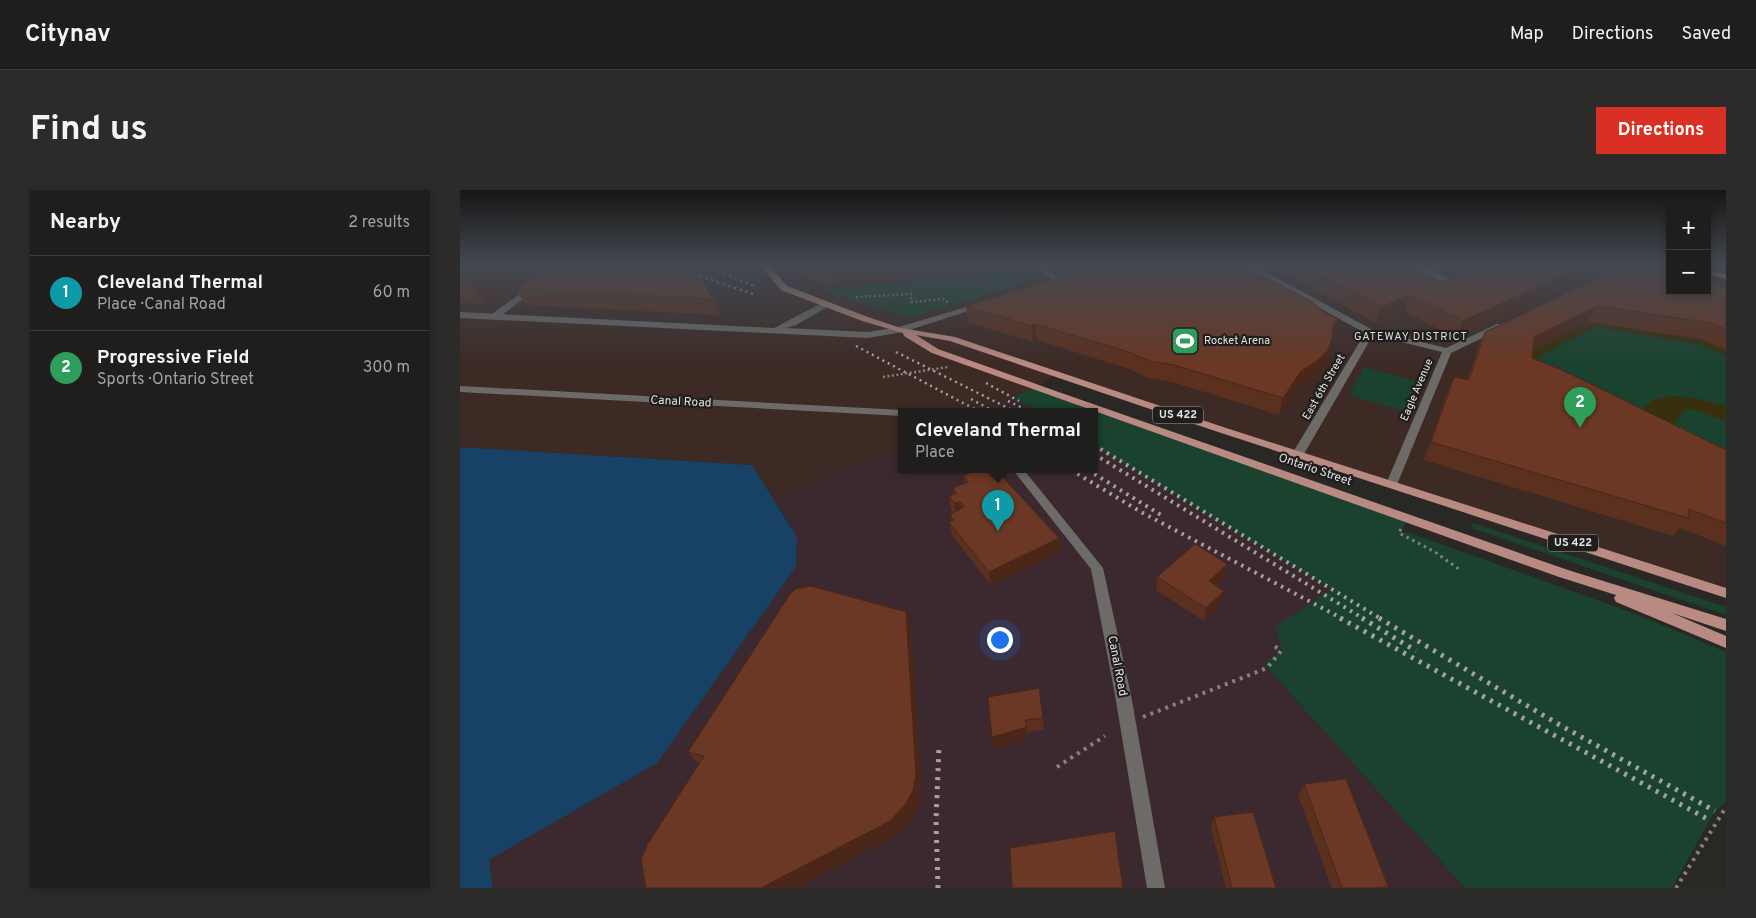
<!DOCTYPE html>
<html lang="en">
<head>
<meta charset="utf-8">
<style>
  body { margin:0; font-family:Overpass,sans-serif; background:#2c2b29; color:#f1f3f6 }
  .controls { position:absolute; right:15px; top:15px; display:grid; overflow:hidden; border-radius:0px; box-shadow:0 2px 8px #0003 }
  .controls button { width:45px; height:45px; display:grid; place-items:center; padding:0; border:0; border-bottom:1px solid #3c3c3b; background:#1f1e1c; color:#f1f3f6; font:25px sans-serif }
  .you { position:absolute; left:539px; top:449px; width:18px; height:18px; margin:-12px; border:4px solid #fff; border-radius:50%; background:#1a73e8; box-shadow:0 0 0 8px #1a73e833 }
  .badge { display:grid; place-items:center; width:32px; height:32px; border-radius:50%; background:#d93025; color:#fff; font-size:16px; font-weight:700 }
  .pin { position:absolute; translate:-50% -41px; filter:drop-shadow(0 1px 2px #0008) }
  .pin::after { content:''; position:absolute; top:26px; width:18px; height:15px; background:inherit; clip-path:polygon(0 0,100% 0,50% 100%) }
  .popup { position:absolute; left:438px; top:218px; width:200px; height:65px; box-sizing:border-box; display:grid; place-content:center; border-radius:0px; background:#1f1e1c; filter:drop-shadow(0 1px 4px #0005); font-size:16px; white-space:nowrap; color:#a1a2a3 }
  .popup b { font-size:19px; color:#f1f3f6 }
  .popup::after { content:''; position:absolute; left:50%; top:100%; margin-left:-10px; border:10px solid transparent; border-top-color:#1f1e1c }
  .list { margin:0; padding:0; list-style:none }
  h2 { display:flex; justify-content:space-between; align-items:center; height:65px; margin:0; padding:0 20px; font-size:21px }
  h2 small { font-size:16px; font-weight:400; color:#a1a2a3 }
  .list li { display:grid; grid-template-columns:32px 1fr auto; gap:15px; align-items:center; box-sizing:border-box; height:75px; padding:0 20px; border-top:1px solid #3c3c3b }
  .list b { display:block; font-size:19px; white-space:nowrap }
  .list p { margin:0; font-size:16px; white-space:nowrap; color:#a1a2a3 }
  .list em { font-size:16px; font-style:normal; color:#a1a2a3 }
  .map { position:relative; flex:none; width:1266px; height:698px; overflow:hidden; border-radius:0px }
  header { display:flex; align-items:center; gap:30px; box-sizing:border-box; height:70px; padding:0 25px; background:#1f1e1c; border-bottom:1px solid #3c3c3b }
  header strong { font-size:24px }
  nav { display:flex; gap:28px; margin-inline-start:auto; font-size:18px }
  .intro { display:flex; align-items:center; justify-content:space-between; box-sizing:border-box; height:120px; padding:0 30px }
  h1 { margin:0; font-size:35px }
  .button { padding:12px 22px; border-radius:0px; background:#d93025; color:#fff; font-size:18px; font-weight:700 }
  main { display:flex; gap:30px; padding:0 30px }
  aside { flex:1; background:#1f1e1c; border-radius:0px; box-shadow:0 2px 8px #0003 }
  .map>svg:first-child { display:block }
  .commercial { fill:#3d2a25 }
  .industrial { fill:#3c292f }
  .green { fill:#1a422f }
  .sand { fill:#372f0e }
  .water { fill:#174165 }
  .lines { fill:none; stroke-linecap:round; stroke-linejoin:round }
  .path-far2 { stroke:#838280; stroke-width:2.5; stroke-dasharray:2 2.5; stroke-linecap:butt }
  .path-far1 { stroke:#838280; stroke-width:3; stroke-dasharray:2.5 4; stroke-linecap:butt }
  .path { stroke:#838280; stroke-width:4; stroke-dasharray:3 5; stroke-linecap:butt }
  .lane { stroke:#6d6b68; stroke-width:6 }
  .street { fill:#6d6b68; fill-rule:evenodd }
  .secondary { fill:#6d6b68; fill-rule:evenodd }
  .primary { fill:#b88a81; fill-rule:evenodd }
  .rail-far2 { stroke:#a3a2a0; stroke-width:2.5; stroke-dasharray:2 4; stroke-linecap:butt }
  .rail-far1 { stroke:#a3a2a0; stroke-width:4; stroke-dasharray:2.5 5; stroke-linecap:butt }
  .rail { stroke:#a3a2a0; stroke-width:5; stroke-dasharray:3 6; stroke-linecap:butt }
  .wall { fill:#5b301f }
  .shaded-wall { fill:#4a2719 }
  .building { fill:#6a3824; stroke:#4a2719 }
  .labels { text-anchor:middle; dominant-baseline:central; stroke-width:4.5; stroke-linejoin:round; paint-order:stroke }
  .far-neighbourhood-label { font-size:11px; letter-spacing:1px; fill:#e1dfdc; stroke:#201e1c }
  .far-poi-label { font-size:11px; fill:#e4e3e2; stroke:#201e1c; text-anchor:start }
  .far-street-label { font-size:11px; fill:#e4e3e2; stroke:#201e1c }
  .shield { fill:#201e1c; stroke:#a9a8a7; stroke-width:1 }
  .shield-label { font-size:11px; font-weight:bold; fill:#e4e3e2 }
  .street-label { font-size:12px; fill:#e4e3e2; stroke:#201e1c }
</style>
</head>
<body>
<header>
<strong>Citynav</strong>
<nav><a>Map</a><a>Directions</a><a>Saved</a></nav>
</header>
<div class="intro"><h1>Find us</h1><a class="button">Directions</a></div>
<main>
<aside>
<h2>Nearby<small>2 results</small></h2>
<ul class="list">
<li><span class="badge" style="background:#0f9aa8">1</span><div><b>Cleveland Thermal</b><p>Place · Canal Road</p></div><em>60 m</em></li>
<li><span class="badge" style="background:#2e9e5b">2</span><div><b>Progressive Field</b><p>Sports · Ontario Street</p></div><em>300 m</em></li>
</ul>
</aside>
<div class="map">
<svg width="1266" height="698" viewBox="0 0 1266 698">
  <rect width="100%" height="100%" fill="#292825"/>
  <path class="commercial" d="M0,75H1210V101H1247V75H1266V403L597,184L576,197L519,222H442V256L315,311L292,275L0,257Z"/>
  <path class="industrial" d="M552,207L578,222H517Z
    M442,255V280H634V256L871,399L817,437L822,461L804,474L1005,698H33L29,670L197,573L336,377L337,347L315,311Z"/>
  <path class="green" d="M563,77L579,89L450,128L360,100L546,81Z
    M1135,102L1227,111L1266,117V356L1215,336L1095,310L964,270L1001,207L1018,158Z
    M904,177L960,192L947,222L889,205Z
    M576,197L947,328L940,343H950L1176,424L1266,462V612L1255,621L1212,698H1005L804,474L822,461L816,437L871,399L634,256V222H578L552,207Z
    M1013,333L1266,417V425L1011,338Z"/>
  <path class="sand" d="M1128,132L1240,149L1266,160V165L1238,154L1135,137L1078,167L1076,185L1101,195L1266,277V284L1093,197L1064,185L1066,163Z
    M1216,206L1239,209L1266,216V231L1231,219H1225L1215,233L1218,237L1262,259L1266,257V266L1184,220C1189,208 1204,207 1216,206Z"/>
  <path class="water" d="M0,257L292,275L337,347L336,377L197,573L29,670L33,698H0Z"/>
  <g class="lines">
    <path class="path-far2" d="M396,107L451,104V112L483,109L489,113
      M423,187L488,177"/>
    <path class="path-far1" d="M941,339L939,343L975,362L1000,380"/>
    <path class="path" d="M683,527L807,478L821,461L813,455
      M597,577L645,546
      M1216,698L1266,617"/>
    <path class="lane" d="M940,75C953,82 964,85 978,78L976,75
      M970,82L992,93"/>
    <path class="street" d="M573,75H583L603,91L596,93Z
      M782,75H793L913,140L986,158L1037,134H1043V138L991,163L936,297H928L926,294L982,162L913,145L844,264L838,268L834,266L832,264L905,143Z
      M72,95L79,97L38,128H32V124Z"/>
    <path class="secondary" d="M366,111L370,114L369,116L336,135L326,138L408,142L439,137L523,112L527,115L443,142L408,148L0,128V122L314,138Z
      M0,196L442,220L447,222H442V226L0,202Z
      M553,280H564L643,378L671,505L705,698H687L655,505L631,379Z"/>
    <path class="primary" d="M300,75H309L327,96L408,127L441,138L495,147L760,236L1266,398V408L752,240L490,151L456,145L478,159L590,199L1108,380L1266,429V441L1212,423L1266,446V458L1156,412L1154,408L1156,405L1099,387L472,163L444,146L443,143L402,131L321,100Z
      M1247,79L1266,84V89L1247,84Z"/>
    <path class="rail-far2" d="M253,78L294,96
      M240,86L296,105
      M396,156L520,222
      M436,162L556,222
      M526,193L559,211
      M511,209L535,222
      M548,211L571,222"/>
    <path class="rail-far1" d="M634,255L921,429
      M634,264L904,429
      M611,280L681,322L883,429
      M628,280L701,325"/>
    <path class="rail" d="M880,428L1251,631
      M902,428L956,461
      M919,428L1098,534L1255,621
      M478,698L476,631L479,556"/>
  </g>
  <path class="wall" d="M0,75H264L236,82L253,109L260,125L66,115L57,101L48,108L25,114L0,113Z
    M342,75L548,76L543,80L536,81L379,97L378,93H363L346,87Z
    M808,75H945L982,92L1022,75H1128L1122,88L996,148L944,121L916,133Z
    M990,75H1008L998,79Z
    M1165,75L1210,101L1266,98V160L1240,149L1128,132L1073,160L1072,168L1266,260V356L1220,338L1213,346L964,270L987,203L994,187L1007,190L1018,158L1025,142Z
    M506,116L874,145L872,147L868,167L862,177L853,188L837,197L819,225L712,192L689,188L669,179L577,150L573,152L508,132Z
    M531,284L599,348L600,362L531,395L492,345L489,332L492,331L490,325L494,323L491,320L489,306L494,304L493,298L504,293L503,286Z
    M767,374L764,388L756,396L761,414L744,431L696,400L697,387Z
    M451,439L462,599L459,615L451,631L437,645L239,574L228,562Z
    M528,507L583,528L584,540L567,542L568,549L535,559L532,547Z
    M844,594L928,696L927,698H872L838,605Z
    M754,627L816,698H766L751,638Z"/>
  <path class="shaded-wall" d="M17,75H93L56,99L57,101L48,108L25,114L2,79Z
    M230,75H264L233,83Z
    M437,75H548L543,80L536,81L379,97L375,81Z
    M1000,75H1008L998,79Z
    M1125,75H1128L1122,88L996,148L1003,131Z
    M949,105L944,121L916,133L921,117Z
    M1137,116L1128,132L1066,163L1074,147Z
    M878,129L874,145L869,150L873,134Z
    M575,134L577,150L573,152L572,136Z
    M872,150L868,167L862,177L853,188L837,197L819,225L823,208L841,181Z
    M500,312L503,325L497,326L494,313Z
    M599,348L600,362L531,395L529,382Z
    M767,374L764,388L746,404L749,391Z
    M764,401L761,414L744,431L746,418Z
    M446,422L451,439L462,599L459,615L451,631L437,645L336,698H301Z
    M567,537L568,549L535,559L532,547Z"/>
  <path class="building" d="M0,75H17L2,79H0Z
    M89,75H232L253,109L56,99Z
    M352,75H437L375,81V77H358Z
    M639,75H782L853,112L863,122L878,129L873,134L872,150L867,161L857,171L841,181L823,208L714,175L690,171L669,162L575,134L572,136L506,116Z
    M840,75H945L982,92L1022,75H1125L1003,131L949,105L921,117Z
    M1165,75H1183L1210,85V101H1247V91L1266,98V139L1251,133L1137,116L1074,147L1072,168L1102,180L1266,260V333L1229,319L1228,328L971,252L994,187L1009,190L1025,142Z
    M517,280H528L531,284L537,281L599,348L529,382L489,332L494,330L490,325L505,316L500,312L494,313L489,306L497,303L493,298L508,292L503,286Z
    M735,354L767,374L749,391L764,401L746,418L697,387Z
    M351,396L446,422L456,584L453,601L444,616L430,631L301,698H186L181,670L187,655L244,566L228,562L330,404L336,399Z
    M579,498L583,528L565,530L567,537L532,547L528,507Z
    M886,589L928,696L916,698H882L844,594Z
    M793,622L816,698H772L754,627Z
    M655,641L663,698H552L550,658Z"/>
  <linearGradient id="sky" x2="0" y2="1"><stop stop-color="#171614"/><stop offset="0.43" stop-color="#434851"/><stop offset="1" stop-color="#434851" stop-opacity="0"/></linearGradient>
  <rect width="1266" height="173" fill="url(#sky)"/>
  <defs>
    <g id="stadium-square" transform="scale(1.4375)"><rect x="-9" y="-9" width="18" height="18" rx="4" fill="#2e9e5b" stroke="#201e1c"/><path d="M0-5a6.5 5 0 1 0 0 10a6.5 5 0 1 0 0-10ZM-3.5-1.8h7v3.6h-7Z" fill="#fff"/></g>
  </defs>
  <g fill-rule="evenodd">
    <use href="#stadium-square" x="725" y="151"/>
  </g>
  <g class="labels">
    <g class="far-neighbourhood-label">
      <text x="951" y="147">GATEWAY DISTRICT</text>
    </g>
    <g class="far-poi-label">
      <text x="744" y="151">Rocket Arena</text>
    </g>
    <g class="far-street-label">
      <text transform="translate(864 197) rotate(-60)">East 6th Street</text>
      <text transform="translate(957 200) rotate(-67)">Eagle Avenue</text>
    </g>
    <g class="shield">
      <rect x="693" y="216.5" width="50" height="17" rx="4"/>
      <rect x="1088" y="344.5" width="50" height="17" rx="4"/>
    </g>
    <g class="shield-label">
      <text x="718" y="225">US 422</text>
      <text x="1113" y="353">US 422</text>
    </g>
    <g class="street-label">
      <text transform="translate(221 212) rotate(3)">Canal Road</text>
      <text transform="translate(855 280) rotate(19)">Ontario Street</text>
      <text transform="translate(657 476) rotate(79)">Canal Road</text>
    </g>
  </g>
</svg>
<div class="controls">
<button>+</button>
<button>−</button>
</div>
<div class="you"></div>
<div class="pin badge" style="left:538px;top:341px;background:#0f9aa8">1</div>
<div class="popup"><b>Cleveland Thermal</b>Place</div>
<div class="pin badge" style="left:1120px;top:238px;background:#2e9e5b">2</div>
</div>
</main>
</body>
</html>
